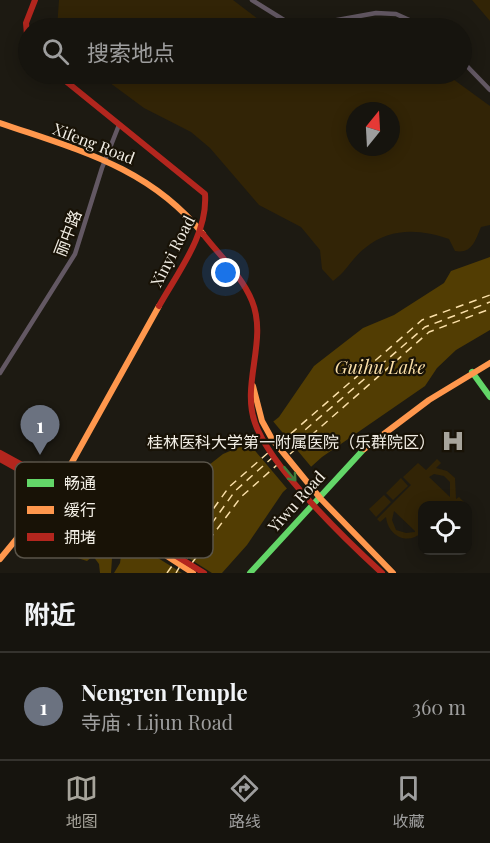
<!DOCTYPE html>
<html lang="zh">
<head>
<meta charset="utf-8">
<style>
  body { margin:0; font-family:"Playfair Display","Noto Sans SC",serif; background:#23211c; color:#f1f3f6 }
  .controls { position:absolute; right:18px; bottom:18px; display:grid; overflow:hidden; border-radius:12px; box-shadow:0 3px 15px #0003 }
  .controls button { width:54px; height:54px; display:grid; place-items:center; padding:0; border:0; border-bottom:2px solid #35332e; background:#16140e; color:#f1f3f6; font:30px sans-serif }
  .compass { position:absolute; left:346px; top:102px; width:54px; height:54px; border-radius:50%; background:#16140e; box-shadow:0 3px 15px #0003; rotate:18deg }
  .you { position:absolute; left:226px; top:273px; width:21px; height:21px; margin:-15px; border:4px solid #fff; border-radius:50%; background:#1a73e8; box-shadow:0 0 0 9px #1a73e833 }
  .badge { display:grid; place-items:center; width:39px; height:39px; border-radius:50%; background:#a7a49b; color:#fff; font-size:20px; font-weight:700 }
  .pin { position:absolute; translate:-50% -50px; filter:drop-shadow(0 2px 3px #0008) }
  .pin::after { content:''; position:absolute; top:32px; width:21px; height:18px; background:inherit; clip-path:polygon(0 0,100% 0,50% 100%) }
  .list { margin:0; padding:0; list-style:none }
  h2 { display:flex; justify-content:space-between; align-items:center; height:78px; margin:0; padding:0 24px; font-size:26px }
  h2 small { font-size:20px; font-weight:400; color:#9e9e9e }
  .list li { display:grid; grid-template-columns:39px 1fr auto; gap:18px; align-items:center; box-sizing:border-box; height:108px; padding:0 24px; border-top:2px solid #35332e }
  .list b { display:block; font-size:22px; white-space:nowrap }
  .list p { margin:0; font-size:20px; white-space:nowrap; color:#9e9e9e }
  .list em { font-size:20px; font-style:normal; color:#9e9e9e }
  .icon { flex:none; width:33px; height:33px; fill:none; stroke:currentColor; stroke-width:2; stroke-linecap:round; stroke-linejoin:round }
  .map { position:relative; flex:none; width:490px; height:573px; overflow:hidden }
  .search { position:absolute; background:#16140e; box-shadow:0 3px 15px #0003; left:18px; right:18px; top:18px; height:66px; display:flex; align-items:center; gap:15px; box-sizing:border-box; padding:0 21px; border-radius:33px; color:#9e9e9e; font-size:22px }
  .sheet { height:186px; background:#16140e }
  nav { display:flex; justify-content:space-around; align-items:center; box-sizing:border-box; height:84px; border-top:2px solid #35332e; background:#16140e; font-size:16px; color:#9e9e9e }
  nav a { display:grid; justify-items:center; gap:3px }
  nav .on { color:#a7a49b }
  .map>svg:first-child { display:block }
  .green { fill:#322406; fill-rule:evenodd }
  .water { fill:#523d03 }
  .pier { fill:#1d1a12 }
  .lines { fill:none; stroke-linecap:round; stroke-linejoin:round }
  .ferry { stroke:#fadfa8; stroke-width:1.5; stroke-dasharray:8 6; stroke-linecap:butt }
  .street { stroke:#635863; stroke-width:4.5 }
  .fast { stroke:#63d668; stroke-width:6 }
  .slow { stroke:#ff974d; stroke-width:6 }
  .jam { stroke:#b3261e; stroke-width:6 }
  .oneway { stroke:#417e3c }
  .labels { text-anchor:middle; dominant-baseline:central; stroke-width:4.5; stroke-linejoin:round; paint-order:stroke }
  .street-label { font-size:16px; fill:#f2eee5; stroke:#181206 }
  .poi-label { font-size:16px; fill:#f2eee5; stroke:#181206; text-anchor:end }
  .water-label { font-size:18px; font-style:italic; fill:#fadfa8; stroke:#181206 }
  .key { fill:#181206; stroke:#595449; stroke-width:1.5 }
  .key-label { font-size:16px; fill:#f2eee5 }
</style>
</head>
<body>
<div class="map">
<svg width="490" height="573" viewBox="0 0 490 573">
  <rect width="100%" height="100%" fill="#1d1a12"/>
  <path class="green" d="M59,0H233L270,28H57Z
    M472,0H490V21Z
    M98,74H446L490,106V225L481,227C475,241 472,254 455,251L449,239C421,229 390,227 365,248C352,258 346,272 333,281L322,269L320,250L301,227L259,205L210,148L191,132L144,108ZM355,111H391V147H355Z
    M437,459L441,463L436,468L447,471L455,478L456,499L459,497L466,504L422,506V532C408,546 388,536 386,517L380,522L377,519L411,485L403,477L418,463L426,470ZM434,474L444,476L450,482V497L429,477ZM394,511L415,531V532L406,533L396,530L392,520Z
    M401,478L408,486L393,500L386,493Z
    M384,495L391,502L376,517L369,509Z"/>
  <path class="water" d="M490,257V330L456,350L437,368L425,386L322,457L283,492L247,545L222,573H114L120,563L122,548L134,553L152,528L170,519L195,476L223,454L244,445L279,417L314,366L363,328L394,315L444,283L451,271Z
    M84,538L92,543L97,540L113,544L111,573H100L99,564L93,556L87,561L71,556L65,545Z"/>
  <path class="pier" d="M272,420L313,469L289,491L246,440Z
    M146,531L212,573H182L137,545Z"/>
  <g class="lines">
    <path class="ferry" d="M280,443L422,320L490,295
      M284,448L425,327L490,302
      M290,454L429,332L490,309
      M181,554L229,487L269,452
      M187,558L235,491L273,457
      M192,563L241,497L277,465
      M167,573L174,563
      M176,573L180,566"/>
    <path class="street" d="M252,0L292,25L304,26L376,13L396,14L427,28
      M462,61L490,90
      M0,373L75,254L102,168L119,125"/>
    <path class="fast" d="M472,372L490,397
      M250,573L364,449"/>
    <path class="slow" d="M0,123C78,150 149,167 203,234
      M253,386L262,421L272,439L321,499L393,573
      M364,449L429,400L490,363
      M133,534L193,573
      M0,559L46,503L66,473L159,306"/>
    <path class="jam" d="M28,47L26,23L35,0
      M57,74L205,194C208,234 178,272 159,306
      M203,234C219,255 242,276 252,301C268,340 241,384 255,423C270,467 347,541 382,573
      M0,453L73,493L204,573
      M0,459L113,522"/>
  </g>
  <defs><path id="oneway-shaft" d="M-6 0H5M1.5-3L5.5 0L1.5 3" fill="none" stroke-width="1.6" stroke-linecap="round" stroke-linejoin="round" transform="scale(1.5)"/></defs>
  <use class="oneway" href="#oneway-shaft" transform="translate(290 474) rotate(50)"/>
  <defs>
    <g id="hospital-bare" transform="scale(1.8)"><path d="M-5-5h3v3.5h4V-5h3V5h-3V1.5h-4V5h-3Z" fill="#a7a49b" stroke="#181206" stroke-width="2.5" paint-order="stroke"/></g>
  </defs>
  <g fill-rule="evenodd">
    <use href="#hospital-bare" x="453" y="441"/>
  </g>
  <g class="labels">
    <g class="street-label">
      <text transform="translate(94 143) rotate(21)">Xifeng Road</text>
      <text transform="translate(67 233) rotate(-69)">丽中路</text>
      <text transform="translate(172 251) rotate(-63)">Xinyi Road</text>
      <text transform="translate(296 501) rotate(-48)">Yiwu Road</text>
    </g>
    <g class="poi-label">
      <text x="435" y="441">桂林医科大学第一附属医院（乐群院区）</text>
    </g>
    <g class="water-label">
      <text x="380" y="367">Guihu Lake</text>
    </g>
  </g>
  <rect x="15" y="462" width="198" height="96" rx="9" class="key"/>
  <rect x="27" y="479" width="27" height="8" fill="#63d668"/>
  <rect x="27" y="506" width="27" height="8" fill="#ff974d"/>
  <rect x="27" y="533" width="27" height="8" fill="#b3261e"/>
  <g class="key-label">
    <text x="64" y="489">畅通</text>
    <text x="64" y="516">缓行</text>
    <text x="64" y="543">拥堵</text>
  </g>
</svg>
<div class="controls">
<button><svg class="icon" aria-label="locate" viewBox="0 0 24 24"><circle cx="12" cy="12" r="6"/><path d="M12 2v4M12 18v4M2 12h4M18 12h4"/></svg></button>
</div>
<svg class="compass" viewBox="-18 -18 36 36"><path d="M0-13l5 13h-10z" fill="#e53935"/><path d="M0 13l5-13h-10z" fill="#9e9e9e"/></svg>
<div class="you"></div>
<div class="pin badge" style="left:40px;top:455px;background:#6b7280">1</div>
<div class="search"><svg class="icon" aria-label="search" viewBox="0 0 24 24"><circle cx="10" cy="10" r="6"/><path d="M15 15l6 6"/></svg>搜索地点</div>
</div>
<section class="sheet">
<h2>附近<small></small></h2>
<ul class="list">
<li><span class="badge" style="background:#6b7280">1</span><div><b>Nengren Temple</b><p>寺庙 · Lijun Road</p></div><em>360 m</em></li>
</ul>
</section>
<nav>
<a class="on"><svg class="icon" aria-label="map" viewBox="0 0 24 24"><path d="M3 6l6-2 6 2 6-2v14l-6 2-6-2-6 2zM9 4v14M15 6v14"/></svg>地图</a>
<a><svg class="icon" aria-label="directions" viewBox="0 0 24 24"><path d="M12 3l9 9-9 9-9-9zM9 14v-3h6M13 9l2 2-2 2"/></svg>路线</a>
<a><svg class="icon" aria-label="saved" viewBox="0 0 24 24"><path d="M7 4h10v16l-5-4-5 4z"/></svg>收藏</a>
</nav>
</body>
</html>
